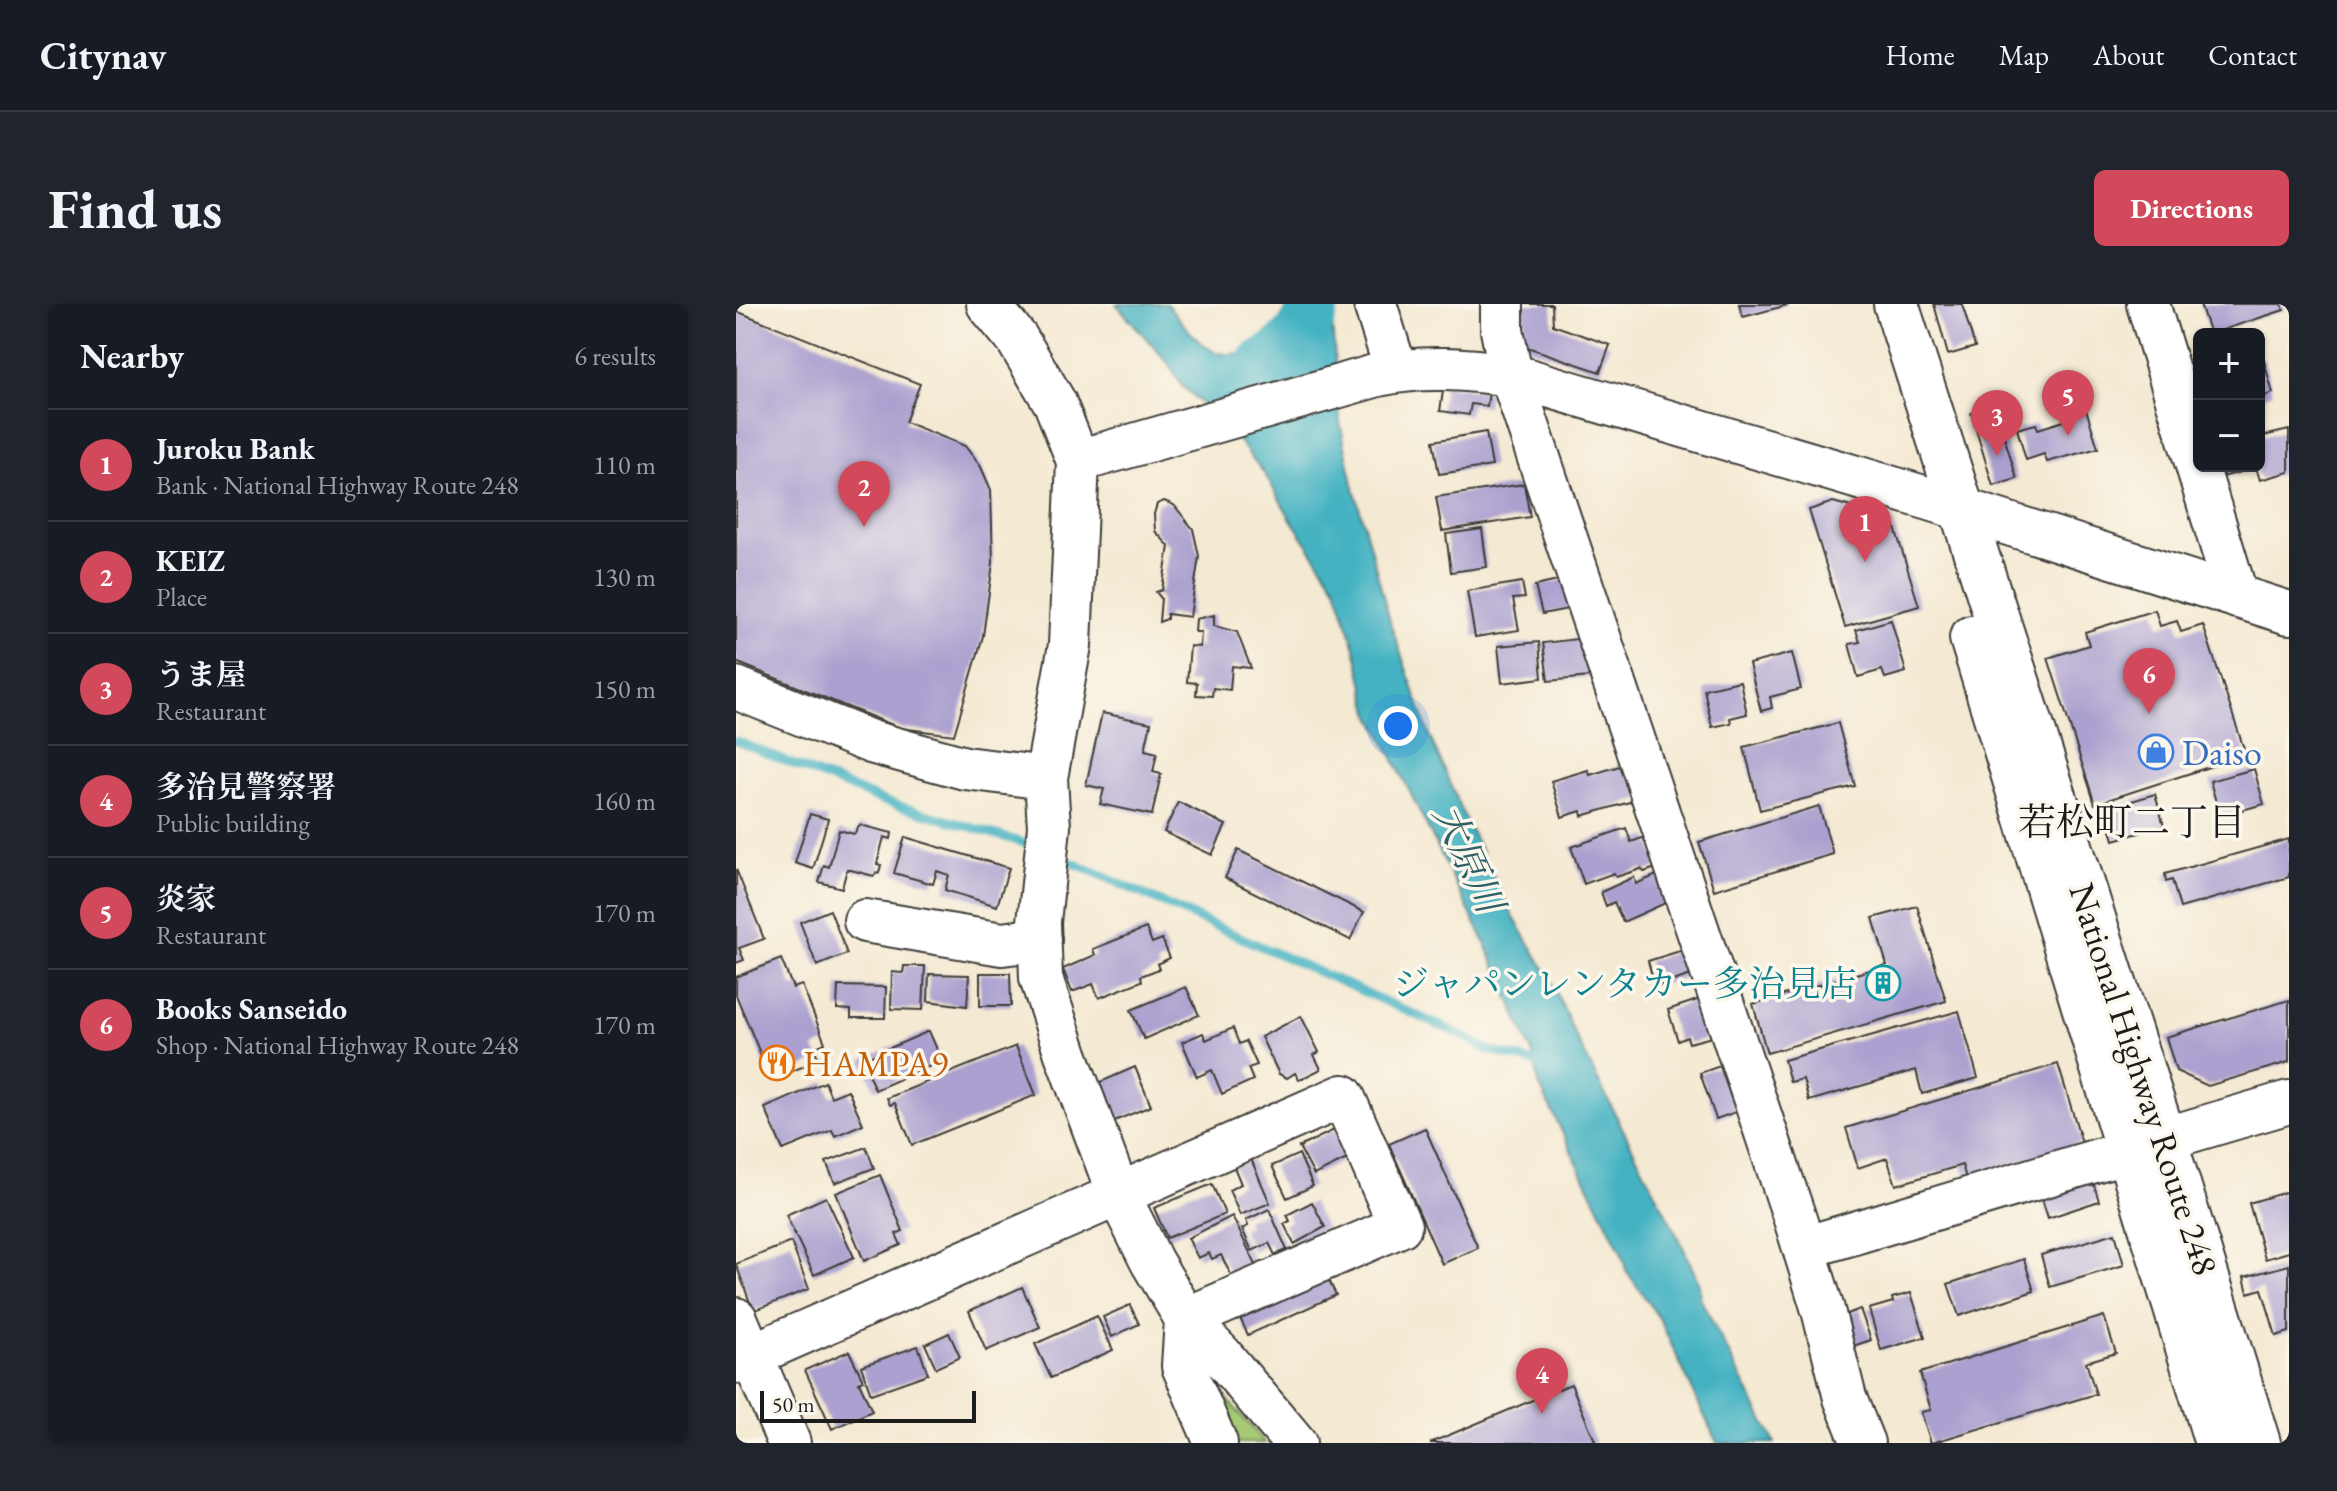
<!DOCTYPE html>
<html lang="en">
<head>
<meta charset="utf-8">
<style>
  body { margin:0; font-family:"EB Garamond","Noto Serif JP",serif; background:#20242c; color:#f1f3f6 }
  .controls { position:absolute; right:24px; top:24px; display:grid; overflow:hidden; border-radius:12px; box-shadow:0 2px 6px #0004 }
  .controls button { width:72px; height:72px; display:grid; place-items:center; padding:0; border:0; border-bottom:2px solid #363941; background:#171b24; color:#f1f3f6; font:40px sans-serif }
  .scale { position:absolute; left:24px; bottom:20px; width:216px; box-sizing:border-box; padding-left:8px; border:4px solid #1c1c1c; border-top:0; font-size:22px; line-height:28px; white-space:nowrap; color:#1c1c1c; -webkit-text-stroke:6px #fbf7ec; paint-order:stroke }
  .you { position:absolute; left:662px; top:422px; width:28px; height:28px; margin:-20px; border:6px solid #fff; border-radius:50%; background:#1a73e8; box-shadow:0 0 0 12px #1a73e833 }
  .badge { display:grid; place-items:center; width:52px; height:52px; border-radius:50%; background:#d1495b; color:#fff; font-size:26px; font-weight:700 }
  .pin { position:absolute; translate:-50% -66px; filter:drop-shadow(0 2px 4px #0008) }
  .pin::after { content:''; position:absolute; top:42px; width:28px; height:24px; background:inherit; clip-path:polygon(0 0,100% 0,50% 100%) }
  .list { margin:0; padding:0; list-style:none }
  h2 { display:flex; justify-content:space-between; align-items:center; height:104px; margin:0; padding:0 32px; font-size:34px }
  h2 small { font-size:26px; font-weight:400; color:#9ea1a6 }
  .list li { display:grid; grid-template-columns:52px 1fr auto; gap:24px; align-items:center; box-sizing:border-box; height:112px; padding:0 32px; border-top:2px solid #363941 }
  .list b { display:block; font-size:30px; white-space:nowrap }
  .list p { margin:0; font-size:26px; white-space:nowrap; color:#9ea1a6 }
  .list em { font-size:26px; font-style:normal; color:#9ea1a6 }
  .map { position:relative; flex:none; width:1553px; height:1139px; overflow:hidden; border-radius:12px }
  header { display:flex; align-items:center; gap:48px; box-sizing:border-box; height:112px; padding:0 40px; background:#171b24; border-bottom:2px solid #363941 }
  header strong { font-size:38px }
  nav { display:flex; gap:44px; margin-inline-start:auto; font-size:28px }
  .intro { display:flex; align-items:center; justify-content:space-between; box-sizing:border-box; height:192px; padding:0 48px }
  h1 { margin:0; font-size:56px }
  .button { padding:20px 36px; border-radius:12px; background:#d1495b; color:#fff; font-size:28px; font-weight:700 }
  main { display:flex; gap:48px; padding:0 48px }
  aside { flex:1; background:#171b24; border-radius:12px; box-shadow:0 2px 6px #0004 }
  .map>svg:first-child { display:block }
  .green { fill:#a4c872; stroke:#607247; stroke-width:2 }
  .water { fill:#45b2c2; stroke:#30676f; stroke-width:2 }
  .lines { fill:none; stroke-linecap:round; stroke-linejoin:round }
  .stream { stroke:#45b2c2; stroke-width:9 }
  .river { stroke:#45b2c2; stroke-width:52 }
  .building { fill:#aba0cf }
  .minor-casing { stroke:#3c3b37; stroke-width:46 }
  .highway-casing { stroke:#3c3b37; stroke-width:48 }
  .minor { stroke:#fff; stroke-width:42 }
  .highway { stroke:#fff; stroke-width:44 }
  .labels { text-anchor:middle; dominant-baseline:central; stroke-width:7; stroke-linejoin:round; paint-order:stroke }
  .shop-label { font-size:36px; fill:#366cbe; stroke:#fbf7ec; text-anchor:start }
  .culture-label { font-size:36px; fill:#0d838f; stroke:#fbf7ec; text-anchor:end }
  .food-label { font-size:36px; fill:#c56008; stroke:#fbf7ec; text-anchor:start }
  .street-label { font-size:36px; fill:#1c1c1c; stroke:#fbf7ec }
  .neighbourhood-label { font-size:38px; fill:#1c1c1c; stroke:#fbf7ec }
  .water-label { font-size:38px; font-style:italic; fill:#2e6067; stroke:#fbf7ec }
</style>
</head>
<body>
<header>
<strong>Citynav</strong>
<nav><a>Home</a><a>Map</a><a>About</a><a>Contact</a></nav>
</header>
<div class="intro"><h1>Find us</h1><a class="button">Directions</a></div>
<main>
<aside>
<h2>Nearby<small>6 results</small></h2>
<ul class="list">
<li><span class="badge">1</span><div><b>Juroku Bank</b><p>Bank · National Highway Route 248</p></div><em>110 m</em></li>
<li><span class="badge">2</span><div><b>KEIZ</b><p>Place</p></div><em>130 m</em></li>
<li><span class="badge">3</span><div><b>うま屋</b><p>Restaurant</p></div><em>150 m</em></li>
<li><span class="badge">4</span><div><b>多治見警察署</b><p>Public building</p></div><em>160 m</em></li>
<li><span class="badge">5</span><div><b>炎家</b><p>Restaurant</p></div><em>170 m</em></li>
<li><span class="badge">6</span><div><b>Books Sanseido</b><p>Shop · National Highway Route 248</p></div><em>170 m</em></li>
</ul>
</aside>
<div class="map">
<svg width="1553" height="1139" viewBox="0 0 1553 1139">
  <rect width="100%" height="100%" fill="#fbf7ec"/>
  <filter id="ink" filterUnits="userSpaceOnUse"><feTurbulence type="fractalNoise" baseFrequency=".0125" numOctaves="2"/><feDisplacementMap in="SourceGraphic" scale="16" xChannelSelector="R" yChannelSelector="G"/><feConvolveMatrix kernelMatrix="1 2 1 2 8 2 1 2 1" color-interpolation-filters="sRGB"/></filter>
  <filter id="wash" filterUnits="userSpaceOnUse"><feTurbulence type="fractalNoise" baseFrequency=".006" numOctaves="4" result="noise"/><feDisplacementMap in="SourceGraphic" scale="32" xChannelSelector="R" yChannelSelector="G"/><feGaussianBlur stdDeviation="1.8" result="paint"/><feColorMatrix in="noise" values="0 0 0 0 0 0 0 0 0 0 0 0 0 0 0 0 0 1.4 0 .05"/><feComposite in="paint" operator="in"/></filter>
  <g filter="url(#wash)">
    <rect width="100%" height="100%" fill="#f4e9d2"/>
    <path class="green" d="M463,1062L529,1139H491Z"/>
    <path class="water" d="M380,0H431C455,28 475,65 516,44C535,34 541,30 553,12L596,18L604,118L617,180L655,321L694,433L731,519L777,612L814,674L840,733L948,945L963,979L964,994L1039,1139H981L924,1016L890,966L885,948L803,781L797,751L751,643L634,408L619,344L600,283L556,217L530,172L494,126L445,81L433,60Z"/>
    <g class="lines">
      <path class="stream" d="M0,437L150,498L298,542
        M319,551L725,731L752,746L808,761"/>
      <path class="river" d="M525,62C550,48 572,30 577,0"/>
    </g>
    <g id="blocks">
      <path class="building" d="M787,0H816L817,21L874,41L864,68L788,42Z
        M1003,0H1052V1L1007,13Z
        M1198,0H1226L1239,43L1212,51Z
        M1464,0H1546L1548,6L1474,30Z
        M0,7L184,80L169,118L229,142L245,163L255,186L257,259L247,332L218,431L164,424L0,358Z
        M1527,54L1537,89L1523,94V55Z
        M708,81L753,88L751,102L735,100L733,111L704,107Z
        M1263,100L1272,127L1267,129L1281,175L1257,182L1235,109Z
        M1350,105L1362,144L1311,158L1308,150L1290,156L1281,125L1300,120L1302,125L1328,117L1327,112Z
        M1553,126V168L1524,176L1520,164L1478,175L1474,162H1523V133Z
        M750,128L756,162L703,170L697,137Z
        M788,180L794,213L706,227L700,193Z
        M428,197L438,201L457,225L463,252L454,313L431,310V315L423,318L425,294L420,288L426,286L433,242L419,227L418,210L421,200Z
        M1097,198L1156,214L1183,302L1109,323L1073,206Z
        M746,225L751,263L715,268L710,230Z
        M831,275L837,304L806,310L799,282Z
        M786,278L789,294L777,295L783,326L739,333L731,287Z
        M1419,306L1424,322L1441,317L1445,328L1467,321L1510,451L1359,500L1312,354L1353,341L1349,328Z
        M478,311V322L501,328L515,364L496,362L494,386L477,384L476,392L460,391L461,379L451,378L454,342L464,343L465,328H459L460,315Z
        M1155,316L1170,368L1149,374L1146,366L1122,373L1113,340L1124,338L1120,326Z
        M849,334L854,373L812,377L807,339Z
        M803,338L806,374L766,379L762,342Z
        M1056,349L1065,385L1034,393L1036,404L1025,407L1013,360Z
        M1004,377L1011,410L994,414L995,419L976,423L968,385Z
        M366,409L415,419L409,446L421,449L417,468L425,470L416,511L364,500L368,485L350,481Z
        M1102,419L1119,482L1024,506L1008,443Z
        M893,459L904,495L846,512L845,507L826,513L815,477L852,466L854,471Z
        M1518,465L1528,500L1484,512L1474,477Z
        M1419,490L1428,522L1378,536L1369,505Z
        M442,498L490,521L476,551L428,528Z
        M1083,502L1097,550L978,586L963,538Z
        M74,510L92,515L77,565L59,559Z
        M124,521L156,529L155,535L148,533L141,560L145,561L143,569H140L138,572L111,565L106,584L83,578L88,561L93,563L103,526L118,530Z
        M890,524L895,538L912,532L923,563L908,568L905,565L880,573L878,569L848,580L835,543Z
        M169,533L273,564L261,602L209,586L213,571L201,567L197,580L158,569Z
        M1553,535V573L1444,604L1436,576L1430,578L1429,570Z
        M502,546L628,608L614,636L489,574Z
        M0,565L28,635L3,644L8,656L0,659Z
        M923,570L934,597L887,618L878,598L870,602L865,588L898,573L900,580Z
        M1181,602L1210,697L1031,749L1017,700L1151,661L1137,614Z
        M94,606L111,650L81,662L64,618Z
        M410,624L416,639L426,635L434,654L421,660L423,665L405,672L406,677L363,694L357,680L336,688L327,665L359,651L357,645Z
        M947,646L955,671L919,683L912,657Z
        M45,655L57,684L66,681L89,739L78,744L83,756L35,776L0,691V673Z
        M168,662H189L187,706L155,705L156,668L167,669Z
        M244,669H274L275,702H244Z
        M193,670L233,671L231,702L192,697Z
        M102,682L150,683L149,714H115V706L101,705Z
        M450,683L463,711L408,735L395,706Z
        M967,694L980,732L953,739L951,733L942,737L932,706Z
        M1553,696V758L1472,782L1440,767L1430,733Z
        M1223,707L1242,774L1186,790L1180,766L1073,797L1067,775L1054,778L1048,756Z
        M565,712L583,748L578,751L585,765L563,776L559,769L551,774L543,770L525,733Z
        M497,724L503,740L510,737L521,761L512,764L517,776L486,790L476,766L461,773L446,738L467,729L470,736Z
        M193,727L206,757L139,786L126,756Z
        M280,742L300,791L176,841L159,799L154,801L151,794Z
        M1322,760L1346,839L1230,874L1226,861L1160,881L1151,854L1122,864L1110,824Z
        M984,762L1000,808L980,815L964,769Z
        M399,763L415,802L376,818L360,780Z
        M89,778L95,793L112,786L127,820L99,832L96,826L47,846L29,804Z
        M689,824L742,944L706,960L653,840Z
        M600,825L615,853L578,871L563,843Z
        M130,843L138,864L99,879L90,858Z
        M563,850L577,882L551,894L536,862Z
        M515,855L534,899L504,911L493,886L505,880L498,863Z
        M1354,868L1363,897L1312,914L1303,885Z
        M144,871L167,927L160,930L165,941L128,957L100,889Z
        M476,880L489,910L431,934L418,904Z
        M1553,887V948L1529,955L1513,899Z
        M90,893L118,953L78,971L50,911Z
        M576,898L589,923L558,940L548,920L554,917L551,911Z
        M533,905L551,946L539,951L533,939L516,947L506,925L512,922L510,916Z
        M496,912L521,963L497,975L485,951L476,955L473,949L462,954L452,934Z
        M1379,929L1388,961L1314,983L1305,951Z
        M55,938L73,985L17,1007L0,960Z
        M1288,955L1298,987L1223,1012L1212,980Z
        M1553,961V1028L1540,1032L1526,985L1512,989L1508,973Z
        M589,968L600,991L512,1031L501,1008Z
        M286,983L304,1023L250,1047L233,1007Z
        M1175,989L1189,1033L1145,1046L1133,1005L1157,998L1156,994Z
        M394,1001L403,1020L376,1033L367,1013Z
        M1124,1005L1135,1036L1111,1044L1100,1014Z
        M361,1012L377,1046L315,1074L299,1040Z
        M1368,1012L1380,1049L1350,1058L1360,1090L1195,1139L1185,1108L1195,1106L1184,1069Z
        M213,1029L224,1053L200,1064L189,1040Z
        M182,1042L192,1070L135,1090L125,1062Z
        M113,1047L127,1076L123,1078L136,1107L96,1125L69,1066Z
        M835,1080L860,1139H694Z"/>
    </g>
  </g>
  <g filter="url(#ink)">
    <use href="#blocks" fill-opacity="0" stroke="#3c3b37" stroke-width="2"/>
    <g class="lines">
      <g class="minor-casing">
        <path id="minor" d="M252,0L281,35L319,99L342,157L334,341L310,474L313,523L303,618L305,674L330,750L383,892L416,958L450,1015L485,1051L559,1139
          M639,0L660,67
          M766,0V26L775,71L1059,915L1087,1006L1109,1094L1127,1139
          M1412,0L1501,293
          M342,157L642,71C687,61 730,65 775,71L1194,195L1553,309
          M0,384L135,438L229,464L310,474
          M129,617L266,640L304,635
          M1428,835L1553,798
          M1068,944L1392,847
          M0,1015L53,1139
          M0,1058L607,792L664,922L450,1015L447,1062L480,1139"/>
      </g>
      <g class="highway-casing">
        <path id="highway" d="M1160,0L1428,835L1522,1139
          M1236,334L1481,1139"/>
      </g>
      <use href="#minor" class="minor"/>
      <use href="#highway" class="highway"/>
    </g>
  </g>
  <defs>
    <g id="shop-ring" transform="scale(1.8)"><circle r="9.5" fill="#fbf7ec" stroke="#3f7fe0" stroke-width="1.5"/><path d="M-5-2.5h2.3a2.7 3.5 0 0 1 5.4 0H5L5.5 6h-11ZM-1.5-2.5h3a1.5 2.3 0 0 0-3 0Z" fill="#3f7fe0"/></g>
    <g id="building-ring" transform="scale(1.8)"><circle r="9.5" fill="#fbf7ec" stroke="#0f9aa8" stroke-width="1.5"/><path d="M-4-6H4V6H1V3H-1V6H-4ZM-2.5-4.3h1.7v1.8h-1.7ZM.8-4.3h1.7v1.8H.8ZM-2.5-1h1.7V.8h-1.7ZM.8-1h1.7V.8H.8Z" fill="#0f9aa8"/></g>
    <g id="restaurant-ring" transform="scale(1.8)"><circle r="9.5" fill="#fbf7ec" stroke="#e8710a" stroke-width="1.5"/><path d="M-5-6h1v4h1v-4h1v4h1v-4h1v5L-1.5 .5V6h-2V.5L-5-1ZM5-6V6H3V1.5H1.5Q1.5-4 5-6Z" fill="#e8710a"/></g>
  </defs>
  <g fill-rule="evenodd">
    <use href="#shop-ring" x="1420" y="448"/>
    <use href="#building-ring" x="1147" y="679"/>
    <use href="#restaurant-ring" x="41" y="759"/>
  </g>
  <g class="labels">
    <g class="shop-label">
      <text x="1446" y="448">Daiso</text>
    </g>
    <g class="culture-label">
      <text x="1121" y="679">ジャパンレンタカー多治見店</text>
    </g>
    <g class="food-label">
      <text x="67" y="759">HAMPA9</text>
    </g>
    <g class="street-label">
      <text transform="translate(1408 775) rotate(72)">National Highway Route 248</text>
    </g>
    <g class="neighbourhood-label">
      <text x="1396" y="517">若松町二丁目</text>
    </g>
    <g class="water-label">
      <text transform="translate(733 554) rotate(65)">大原川</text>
    </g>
  </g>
</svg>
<div class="controls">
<button>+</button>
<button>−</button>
</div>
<div class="scale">50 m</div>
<div class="you"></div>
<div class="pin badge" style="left:1129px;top:258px">1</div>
<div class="pin badge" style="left:128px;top:223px">2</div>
<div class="pin badge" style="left:1261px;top:152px">3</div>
<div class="pin badge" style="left:806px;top:1110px">4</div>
<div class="pin badge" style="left:1332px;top:132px">5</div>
<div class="pin badge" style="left:1413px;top:410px">6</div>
</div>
</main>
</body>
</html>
